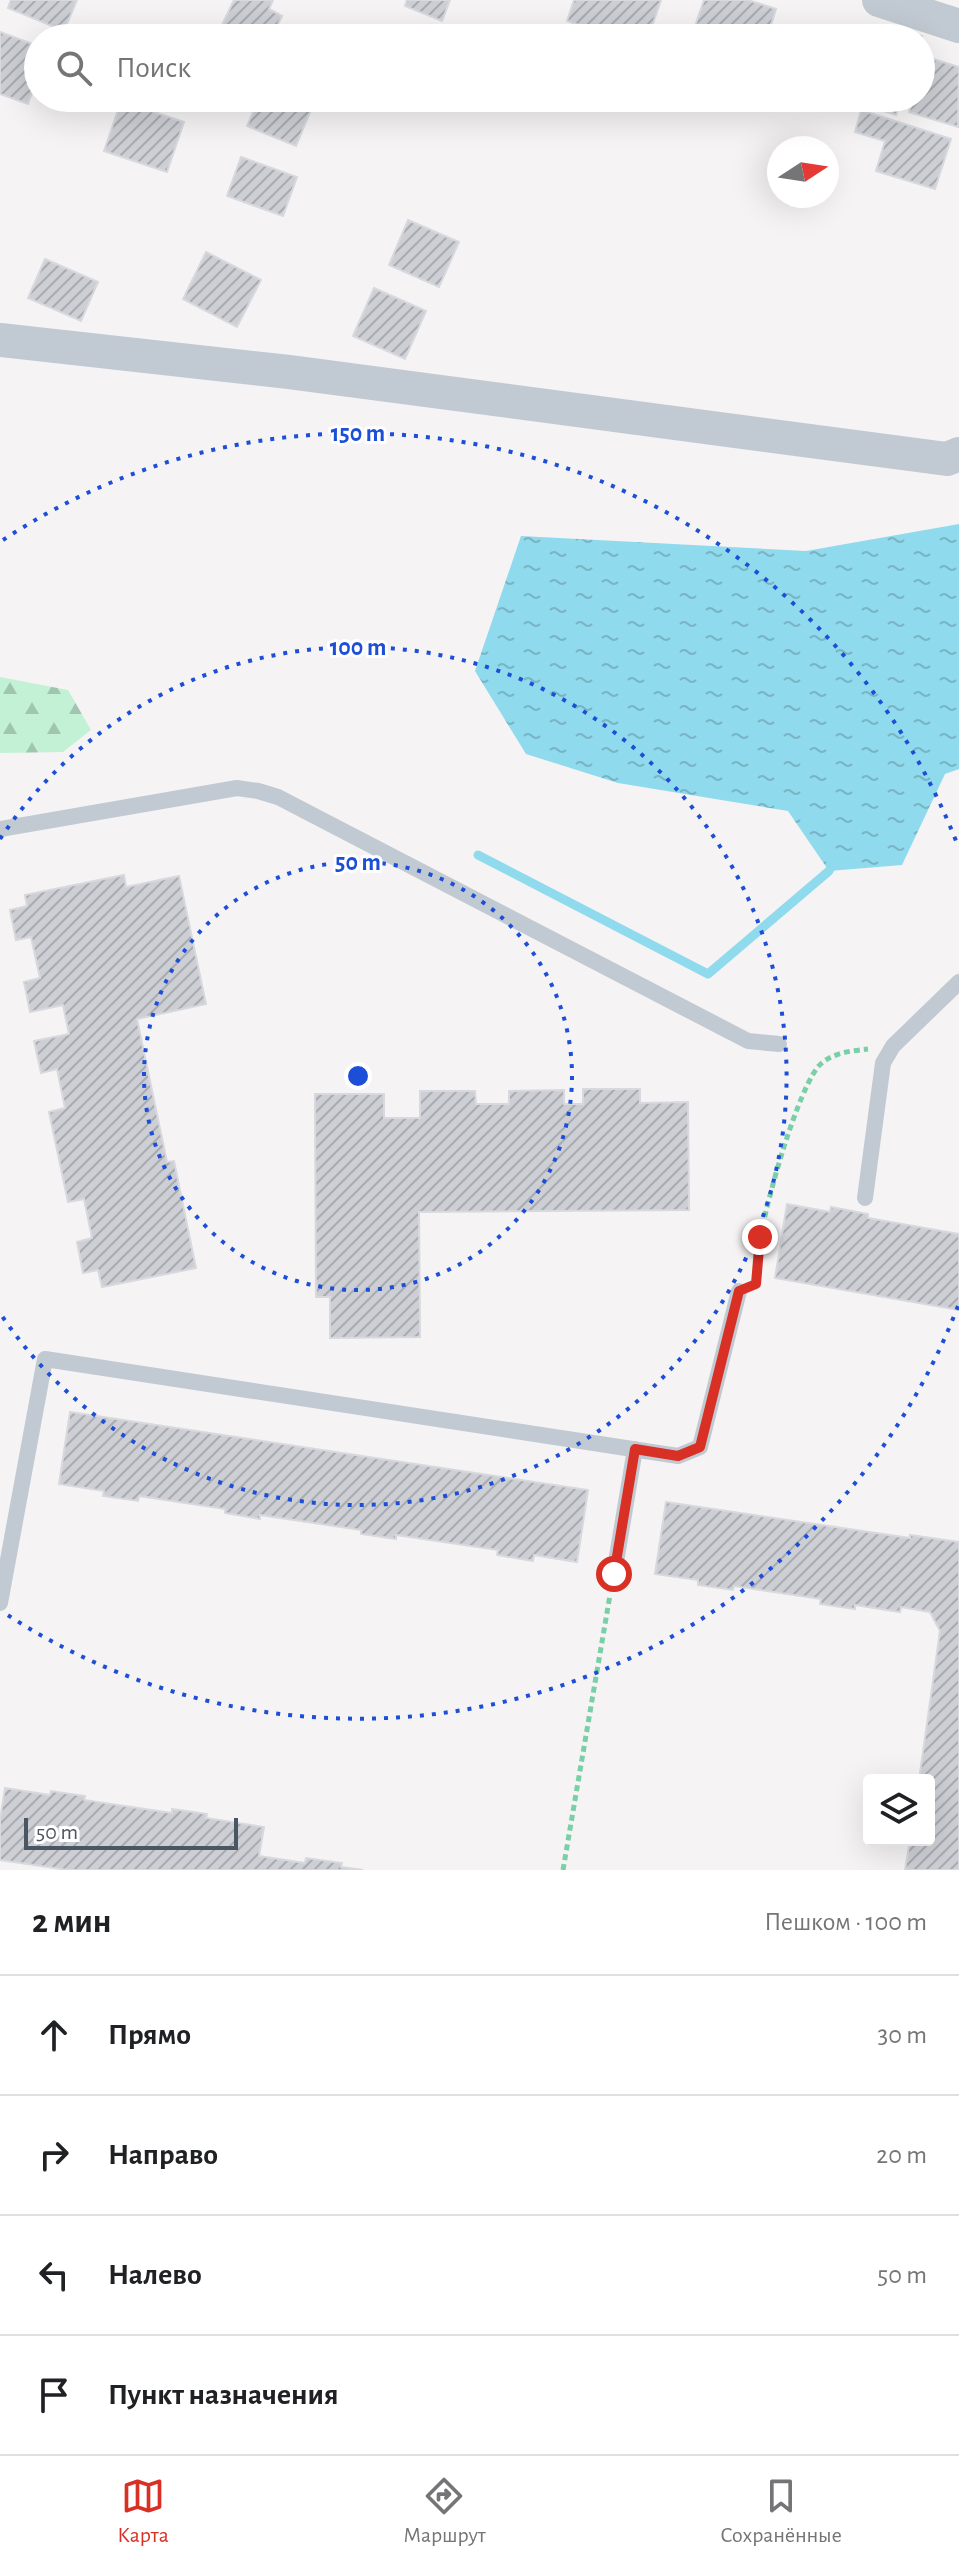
<!DOCTYPE html>
<html lang="ru">
<head>
<meta charset="utf-8">
<style>
  body { margin:0; font-family:"Alegreya Sans",sans-serif; background:#f6f6f6; color:#202124 }
  .controls { position:absolute; right:24px; bottom:24px; display:grid; overflow:hidden; border-radius:8px; box-shadow:0 8px 32px #0002 }
  .controls button { width:72px; height:72px; display:grid; place-items:center; padding:0; border:0; border-bottom:2px solid #e0e0e0; background:#fff; color:#202124; font:40px sans-serif }
  .compass { position:absolute; left:767px; top:136px; width:72px; height:72px; border-radius:50%; background:#fff; box-shadow:0 8px 32px #0002; rotate:78deg }
  .scale { position:absolute; left:24px; bottom:20px; width:214px; box-sizing:border-box; padding-left:8px; border:4px solid #4a5661; border-top:0; font-size:22px; line-height:28px; white-space:nowrap; color:#4a5661; -webkit-text-stroke:6px #fff; paint-order:stroke }
  .stop { position:absolute; width:24px; height:24px; margin:-18px; border:6px solid #d93025; border-radius:50%; background:#fff }
  .stop.end { background:#d93025; border-color:#fff; box-shadow:0 2px 8px #0008 }
  .list { margin:0; padding:0; list-style:none }
  h2 { display:flex; justify-content:space-between; align-items:center; height:104px; margin:0; padding:0 32px; font-size:34px }
  h2 small { font-size:26px; font-weight:400; color:#757577 }
  .list li { display:grid; grid-template-columns:52px 1fr auto; gap:24px; align-items:center; box-sizing:border-box; height:120px; padding:0 32px; border-top:2px solid #e0e0e0 }
  .list b { display:block; font-size:30px; white-space:nowrap }
  .list em { font-size:26px; font-style:normal; color:#757577 }
  .icon { flex:none; width:44px; height:44px; fill:none; stroke:currentColor; stroke-width:2; stroke-linecap:round; stroke-linejoin:round }
  .map { position:relative; flex:none; width:959px; height:1870px; overflow:hidden }
  .search { position:absolute; background:#fff; box-shadow:0 8px 32px #0002; left:24px; right:24px; top:24px; height:88px; display:flex; align-items:center; gap:20px; box-sizing:border-box; padding:0 28px; border-radius:44px; color:#757577; font-size:30px }
  .sheet { height:584px; background:#fff }
  nav { display:flex; justify-content:space-around; align-items:center; box-sizing:border-box; height:112px; border-top:2px solid #e0e0e0; background:#fff; font-size:22px; color:#757577 }
  nav a { display:grid; justify-items:center; gap:4px }
  nav .on { color:#d93025 }
  .map>svg:first-child { display:block }
  .forest { fill:url(#forest-firs) }
  .water { fill:url(#water-ripples) }
  .lines { fill:none; stroke-linecap:round; stroke-linejoin:round }
  .stream { stroke:#90daee; stroke-width:9 }
  .building { fill:url(#building-hatch); stroke:#d7d9de; stroke-width:2 }
  .path { stroke:#7ad0a6; stroke-width:5; stroke-dasharray:6 4; stroke-linecap:butt }
  .lane { stroke:#c1cad2; stroke-width:16 }
  .street { stroke:#c1cad2; stroke-width:34 }
  .route { stroke:#d93025; stroke-width:10 }
  .ring { fill:none; stroke:#1d4ed8; stroke-width:4; stroke-dasharray:4 8 }
  .centre { fill:#1d4ed8; stroke:#fff; stroke-width:4 }
  .ring-label { font-size:24px; text-anchor:middle; font-weight:bold; fill:#1d4ed8; stroke:#fff; stroke-width:6; stroke-linejoin:round; paint-order:stroke }
</style>
</head>
<body>
<div class="map">
<svg width="959" height="1870" viewBox="0 0 959 1870">
  <defs>
    <pattern id="forest-firs" width="22" height="20" patternUnits="userSpaceOnUse" patternTransform="scale(2)"><rect width="22" height="20" fill="#c3f1d5"/><path d="M5 1l3.5 6h-7zM16 11l3.5 6h-7z" fill="#a0c6b0"/></pattern>
    <pattern id="water-ripples" width="26" height="14" patternUnits="userSpaceOnUse" patternTransform="scale(2)"><rect width="26" height="14" fill="#90daee"/><path d="M2 4q2-2 4 0t4 0M15 11q2-2 4 0t4 0" fill="none" stroke="#78b4c4"/></pattern>
    <pattern id="building-hatch" width="6" height="6" patternUnits="userSpaceOnUse" patternTransform="scale(2)"><rect width="6" height="6" fill="#cdcfd5"/><path d="M-1 1l2-2M0 6l6-6M5 7l2-2" fill="none" stroke="#a8abb0"/></pattern>
  </defs>
  <rect width="100%" height="100%" fill="#f5f3f3"/>
  <path class="forest" d="M0,677L68,690L91,730L63,752L0,753Z"/>
  <path class="water" d="M959,524V769L945,774L902,865L829,871L788,811L618,783L526,754L475,671L521,536L806,551Z"/>
  <g class="lines">
    <path class="stream" d="M478,855L708,974L829,871L833,862"/>
  </g>
  <path class="building" d="M11,0H77L64,31L8,8Z
    M234,0H273L269,9L282,16L272,38H250L222,25Z
    M407,0H450L442,21L405,6Z
    M574,0H661L648,38H617L567,21Z
    M704,0H748L776,9L767,38H691Z
    M891,26L922,36L921,38H887Z
    M805,30L832,38H803Z
    M0,32L38,46V76L28,104L0,94Z
    M927,57L959,67L958,127L909,112L911,106L900,102L902,98H921V67L923,68Z
    M185,98H217L213,109Z
    M259,98H296L313,105L296,146L247,126Z
    M868,98H902L896,115L866,105Z
    M121,101L184,122L167,172L104,151Z
    M861,110L951,139L935,189L876,171L885,141L855,132Z
    M241,157L297,177L283,216L227,196Z
    M408,220L459,242L439,287L389,265Z
    M206,252L261,280L237,327L183,299Z
    M45,259L98,282L81,321L28,298Z
    M374,288L426,311L405,359L353,336Z
    M124,875L126,887L179,876L206,1004L137,1019L167,1162L174,1161L196,1268L102,1287L98,1270L83,1273L77,1242L92,1238L84,1199L68,1202L49,1112L65,1108L57,1069L41,1073L34,1041L69,1034L63,1005L30,1012L24,982L40,978L31,937L16,940L10,910L27,906L25,895Z
    M583,1089H640V1103L688,1102L689,1210L419,1212L420,1337L330,1338V1297H316L315,1094H384V1118H420V1091H475L476,1104H509V1091L564,1090V1104H583Z
    M787,1204L830,1212L831,1207L868,1214V1218L959,1234V1310L775,1278Z
    M70,1412L588,1490L577,1562L534,1555L533,1561L497,1555L498,1550L396,1535V1539L361,1534V1530L260,1515V1519L225,1513V1509L139,1496L138,1501L103,1496L104,1491L59,1484Z
    M666,1502L910,1538V1535L959,1542V1870H905L910,1840H929V1780H919L940,1631L930,1612L901,1607L900,1612L855,1605V1609L820,1604L821,1599L734,1586L733,1590L698,1585V1580L655,1574Z
    M5,1788L50,1795L51,1791L85,1796L84,1800L172,1813V1809L207,1814L206,1818L264,1827L259,1856L305,1863L306,1858L342,1863L341,1867L363,1870H68L0,1860V1820Z"/>
  <g class="lines">
    <path class="path" d="M755,1276C756,1234 793,1101 817,1068C829,1053 850,1051 868,1049
      M563,1870L610,1595"/>
    <path class="lane" d="M0,829L237,788L258,791L278,797L748,1041L779,1044
      M865,1198L883,1063L893,1046L959,982
      M614,1574L635,1449
      M0,1603L45,1359L678,1456L700,1447L739,1291"/>
    <path class="street" d="M879,0L959,26
      M0,340L289,372L947,459L959,454"/>
  </g>
  <g class="lines">
    <path class="route" d="M614,1574L635,1449L678,1456L700,1447L739,1291L756,1284L760,1237"/>
  </g>
  <g class="ring">
    <circle cx="358" cy="1076" r="214"/>
    <path d="M0 839A429 429 0 1 1 0 1313"/>
    <path d="M958 1306A643 643 0 0 1 3 1612M3 540A643 643 0 0 1 958 846"/>
  </g>
  <circle cx="358" cy="1076" r="12" class="centre"/>
  <g class="ring-label">
    <text x="358" y="441">150 m</text>
    <text x="358" y="655">100 m</text>
    <text x="358" y="870">50 m</text>
  </g>
</svg>
<div class="controls">
<button><svg class="icon" aria-label="layers" viewBox="0 0 24 24"><path d="M12 4l9 5-9 5-9-5zM3 14l9 5 9-5"/></svg></button>
</div>
<svg class="compass" viewBox="-18 -18 36 36"><path d="M0-13l5 13h-10z" fill="#e53935"/><path d="M0 13l5-13h-10z" fill="#757577"/></svg>
<div class="scale">50 m</div>
<div class="stop" style="left:614px;top:1574px"></div>
<div class="stop end" style="left:760px;top:1237px"></div>
<div class="search"><svg class="icon" aria-label="search" viewBox="0 0 24 24"><circle cx="10" cy="10" r="6"/><path d="M15 15l6 6"/></svg>Поиск</div>
</div>
<section class="sheet">
<h2>2 мин<small>Пешком · 100 m</small></h2>
<ul class="list">
<li><svg class="icon" aria-label="ahead" viewBox="0 0 24 24"><path d="M12 20V5M6 11l6-6 6 6"/></svg><div><b>Прямо</b></div><em>30 m</em></li>
<li><svg class="icon" aria-label="right" viewBox="0 0 24 24"><path d="M7 20v-9h11M14 6l5 5-5 5"/></svg><div><b>Направо</b></div><em>20 m</em></li>
<li><svg class="icon" aria-label="left" viewBox="0 0 24 24"><path d="M17 20v-9H6M10 6l-5 5 5 5"/></svg><div><b>Налево</b></div><em>50 m</em></li>
<li><svg class="icon" aria-label="arrive" viewBox="0 0 24 24"><path d="M6 21V4h12l-3 4 3 4H6"/></svg><div><b>Пункт назначения</b></div></li>
</ul>
</section>
<nav>
<a class="on"><svg class="icon" aria-label="map" viewBox="0 0 24 24"><path d="M3 6l6-2 6 2 6-2v14l-6 2-6-2-6 2zM9 4v14M15 6v14"/></svg>Карта</a>
<a><svg class="icon" aria-label="directions" viewBox="0 0 24 24"><path d="M12 3l9 9-9 9-9-9zM9 14v-3h6M13 9l2 2-2 2"/></svg>Маршрут</a>
<a><svg class="icon" aria-label="saved" viewBox="0 0 24 24"><path d="M7 4h10v16l-5-4-5 4z"/></svg>Сохранённые</a>
</nav>
</body>
</html>
